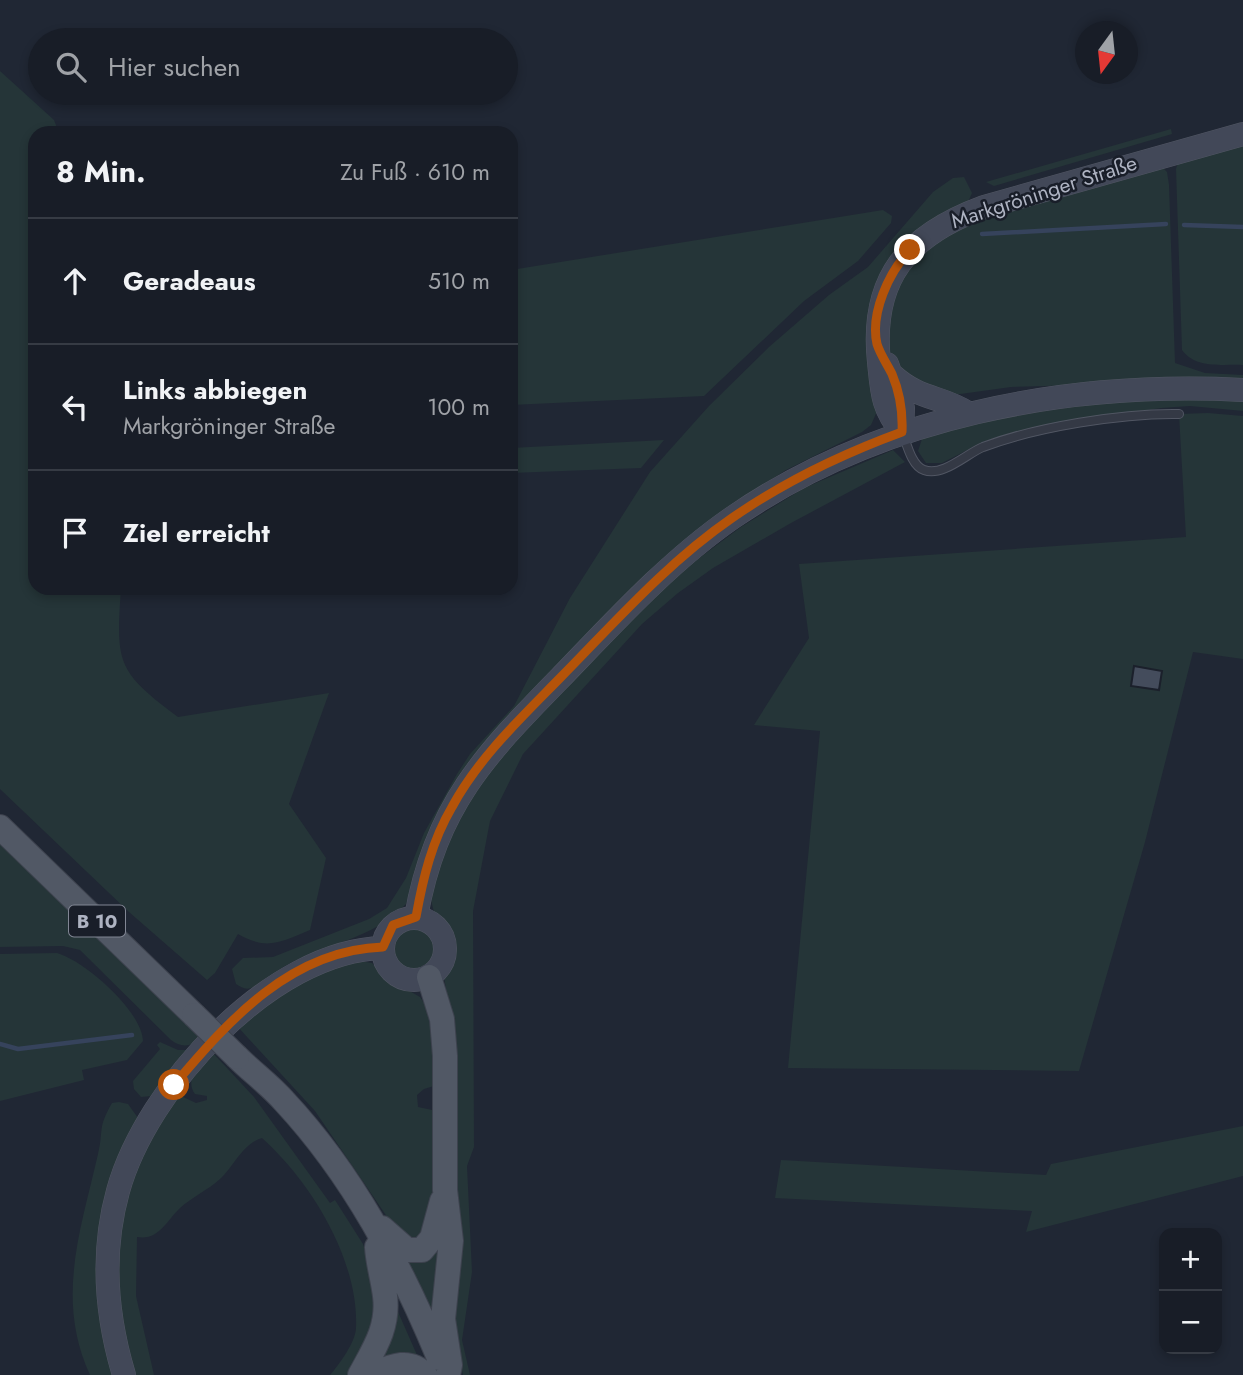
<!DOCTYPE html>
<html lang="de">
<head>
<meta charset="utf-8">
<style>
  body { margin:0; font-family:Jost,sans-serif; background:#21262f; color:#f1f3f6 }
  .controls { position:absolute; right:21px; bottom:21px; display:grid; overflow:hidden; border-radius:14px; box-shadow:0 4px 10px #0003 }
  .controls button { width:63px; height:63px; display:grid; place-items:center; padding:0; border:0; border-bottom:2px solid #363b44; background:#181d27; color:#f1f3f6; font:35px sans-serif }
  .compass { position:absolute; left:1075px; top:21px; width:63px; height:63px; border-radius:50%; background:#181d27; box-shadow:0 4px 10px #0003; rotate:195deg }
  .stop { position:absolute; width:21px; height:21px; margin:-16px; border:5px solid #b45309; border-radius:50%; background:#fff }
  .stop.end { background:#b45309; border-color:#fff; box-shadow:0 2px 7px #0008 }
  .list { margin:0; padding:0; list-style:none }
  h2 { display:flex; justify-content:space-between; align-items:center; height:91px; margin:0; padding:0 28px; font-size:30px }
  h2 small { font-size:23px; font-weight:400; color:#9fa2a7 }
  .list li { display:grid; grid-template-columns:46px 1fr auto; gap:21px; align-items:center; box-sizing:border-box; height:126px; padding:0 28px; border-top:2px solid #363b44 }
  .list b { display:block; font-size:26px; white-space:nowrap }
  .list p { margin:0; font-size:23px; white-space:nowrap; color:#9fa2a7 }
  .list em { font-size:23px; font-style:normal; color:#9fa2a7 }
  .icon { flex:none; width:38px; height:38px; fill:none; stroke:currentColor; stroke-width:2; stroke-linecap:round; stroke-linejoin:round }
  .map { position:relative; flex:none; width:1243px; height:1375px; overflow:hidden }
  .search { position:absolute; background:#181d27; box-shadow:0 4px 10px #0003; left:28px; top:28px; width:490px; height:77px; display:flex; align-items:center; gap:18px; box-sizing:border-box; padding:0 24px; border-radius:38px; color:#9fa2a7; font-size:26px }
  .panel { position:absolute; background:#181d27; box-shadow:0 4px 10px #0003; left:28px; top:126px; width:490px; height:469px; border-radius:21px }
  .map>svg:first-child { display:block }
  .green { fill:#253538 }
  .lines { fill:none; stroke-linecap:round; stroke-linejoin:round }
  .stream { stroke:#36435c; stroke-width:4.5 }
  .building { fill:#444c5c; stroke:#1b202b; stroke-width:2 }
  .lane-casing { stroke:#515663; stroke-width:10 }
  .secondary-casing { stroke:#515663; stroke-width:24 }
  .primary-casing { stroke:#3d424e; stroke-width:26 }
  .lane { stroke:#343945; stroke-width:8 }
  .secondary { stroke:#424858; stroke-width:23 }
  .primary { stroke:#515865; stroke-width:24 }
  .primary-bridge-casing { stroke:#3d424e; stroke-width:26; stroke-linecap:butt }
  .primary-bridge { stroke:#515865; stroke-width:24 }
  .route { stroke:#b45309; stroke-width:9 }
  .labels { text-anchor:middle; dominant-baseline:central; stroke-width:5; stroke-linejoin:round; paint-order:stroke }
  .shield { fill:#191e29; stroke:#818694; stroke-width:2 }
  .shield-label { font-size:19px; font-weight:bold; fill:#aeb3c2 }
  .street-label { font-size:21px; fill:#aeb3c2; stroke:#191e29 }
</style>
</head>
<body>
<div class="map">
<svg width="1243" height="1375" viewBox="0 0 1243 1375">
  <rect width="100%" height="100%" fill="#202734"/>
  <path class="green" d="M0,71L54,120L59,133H35V588H121C116,663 116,671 178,717L329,693L289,804L326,858L310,930C280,942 268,951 238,934L215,973L207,980L129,912L0,789Z
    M1171,129L1172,134L994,186L986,182Z
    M1243,142V365C1221,364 1196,369 1182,350L1176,169L1178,162Z
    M1162,167L1167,172L1169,185L1175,363L1205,373L1243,375V381L1011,387L946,396L925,392L893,362L889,348V313L901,278L937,239L985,215Z
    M964,177L972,193L968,202L897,252L878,409L871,425L862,432L786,470L735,503L653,572L425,848L406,904C372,940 329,942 287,965C275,971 264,985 251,988C245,990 241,987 236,984L232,969L243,958L273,957L369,919L387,908L406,878L424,833L457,774L470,754L514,706L570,598L650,472L709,406L769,347L829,295L868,267L933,192L953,178Z
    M883,210L892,216L891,223L858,261L804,301L704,396L511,405V270Z
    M1159,398L1243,400V411L1190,406L1161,408L1042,426L985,441L942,463H926L918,451L922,439C999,414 1079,405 1159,398Z
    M1208,413L1243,416V659L1193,652L1145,842L1079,1071L788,1068L820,731L754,725L809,638L799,564L1186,537L1179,414Z
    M664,440L641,468L511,473V448Z
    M893,450L905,462L791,523L713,568L678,593L642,624L523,754L490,821L473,911L474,1147L467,1166L472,1272L462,1340L470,1375H463L450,1324L449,1007L444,977L452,958L451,935L434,912L431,900L445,841L489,768L655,595L698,559L741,527L804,488Z
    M0,842L182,1018L199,1038C191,1048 180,1047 171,1040L80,950L63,946L0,947Z
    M390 949a24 24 0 1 1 48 0a24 24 0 1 1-48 0Z
    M57,953C85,961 142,1011 143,1041L127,1060L82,1070L84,1080L0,1101V954Z
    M360,961L372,963L387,978L420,997L426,1006L431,1020L437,1085L424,1089L417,1095L418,1107L437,1111C437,1151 442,1206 418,1238L411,1240L394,1227L315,1111L237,1026L315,971Z
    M160,1042L178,1050H195L152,1096L141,1097L134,1089L133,1081L160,1049L157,1045Z
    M212,1052L254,1097L330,1203L335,1200L363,1244L378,1285L367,1352L347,1375H330C339,1365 356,1341 356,1328C359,1260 311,1182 262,1138C242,1144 235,1165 220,1179C208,1190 192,1197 180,1208C167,1220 159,1241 137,1237L136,1296L154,1375H135C112,1287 105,1223 150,1140C159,1123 166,1107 181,1096L196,1103L207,1100V1096L195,1094C183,1078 203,1064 212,1052Z
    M119,1102L128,1104L138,1118L119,1162L118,1375H90C55,1299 81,1229 98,1154C104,1129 97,1129 112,1103Z
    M1243,1126V1176L1026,1232L1032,1211L775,1198L781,1160L1046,1175L1051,1164Z
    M441,1240L437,1322L407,1263L421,1262Z
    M395,1305L417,1355L379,1365Z"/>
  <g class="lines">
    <path class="stream" d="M1184,225L1243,227
      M982,234L1166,224
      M0,1044L18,1049L132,1035"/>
  </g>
  <path class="building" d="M1134,666L1162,671L1159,690L1131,686Z"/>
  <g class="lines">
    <g class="lane-casing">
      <path id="lane" d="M903,434C907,445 912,466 924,470C943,477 966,454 983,447C1036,427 1122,413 1179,414"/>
    </g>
    <g class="secondary-casing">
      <path id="secondary" d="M887,364L903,408L902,432
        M892,375C921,401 940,395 968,413
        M902,432C882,408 882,392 879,362C870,278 908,235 984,207L1243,134
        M416,917C436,803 487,753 565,673C617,619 670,561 732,518C880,416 1065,381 1243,390
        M383 949a31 31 0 1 1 62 0a31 31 0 1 1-62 0Z
        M124,1375C106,1315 101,1252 118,1191C146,1089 271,950 383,948"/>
    </g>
    <g class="primary-casing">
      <path id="primary" d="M0,827L194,1015
        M429,977L442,1019L445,1056V1190L451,1241L443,1319L450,1365L448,1375
        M237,1057C252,1072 270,1085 284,1101C353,1175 401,1266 439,1358
        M382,1228L407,1250H422L432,1238L442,1201
        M360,1375C374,1349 389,1327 385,1296C383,1279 378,1264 377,1247
        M371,1375C390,1367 409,1357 425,1375"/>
    </g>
    <use href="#lane" class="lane"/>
    <use href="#secondary" class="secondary"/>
    <use href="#primary" class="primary"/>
    <g class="primary-bridge-casing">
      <path id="primary-bridge" d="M194,1015L237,1057"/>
    </g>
    <use href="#primary-bridge" class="primary-bridge"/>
  </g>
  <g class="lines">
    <path class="route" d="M174,1085C229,1020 291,950 383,947L393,925L416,917C423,878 432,841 452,807C479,757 522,717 561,677C615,622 668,562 732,518C784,482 842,454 902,432C903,410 900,393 892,374C887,364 880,354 877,344C870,313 889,272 910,250"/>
  </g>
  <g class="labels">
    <rect class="shield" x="69" y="905.5" width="56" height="31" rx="5"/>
    <g class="shield-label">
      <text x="97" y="921">B 10</text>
    </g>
    <g class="street-label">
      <text transform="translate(1044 192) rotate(-18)">Markgröninger Straße</text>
    </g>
  </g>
</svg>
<div class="controls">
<button>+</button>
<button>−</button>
</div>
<svg class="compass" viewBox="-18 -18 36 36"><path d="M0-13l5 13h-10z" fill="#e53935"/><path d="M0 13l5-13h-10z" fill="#9fa2a7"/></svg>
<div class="stop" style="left:174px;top:1085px"></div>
<div class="stop end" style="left:910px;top:250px"></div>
<div class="search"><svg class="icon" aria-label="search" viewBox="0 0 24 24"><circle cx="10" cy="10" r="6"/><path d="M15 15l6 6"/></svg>Hier suchen</div>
<section class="panel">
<h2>8 Min.<small>Zu Fuß · 610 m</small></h2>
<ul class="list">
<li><svg class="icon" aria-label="ahead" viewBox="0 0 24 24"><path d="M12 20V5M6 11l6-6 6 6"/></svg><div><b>Geradeaus</b></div><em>510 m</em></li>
<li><svg class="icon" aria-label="left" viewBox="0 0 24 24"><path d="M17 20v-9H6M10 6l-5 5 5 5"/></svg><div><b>Links abbiegen</b><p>Markgröninger Straße</p></div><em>100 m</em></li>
<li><svg class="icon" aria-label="arrive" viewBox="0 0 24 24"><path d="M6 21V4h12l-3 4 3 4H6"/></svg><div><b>Ziel erreicht</b></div></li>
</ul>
</section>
</div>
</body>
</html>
